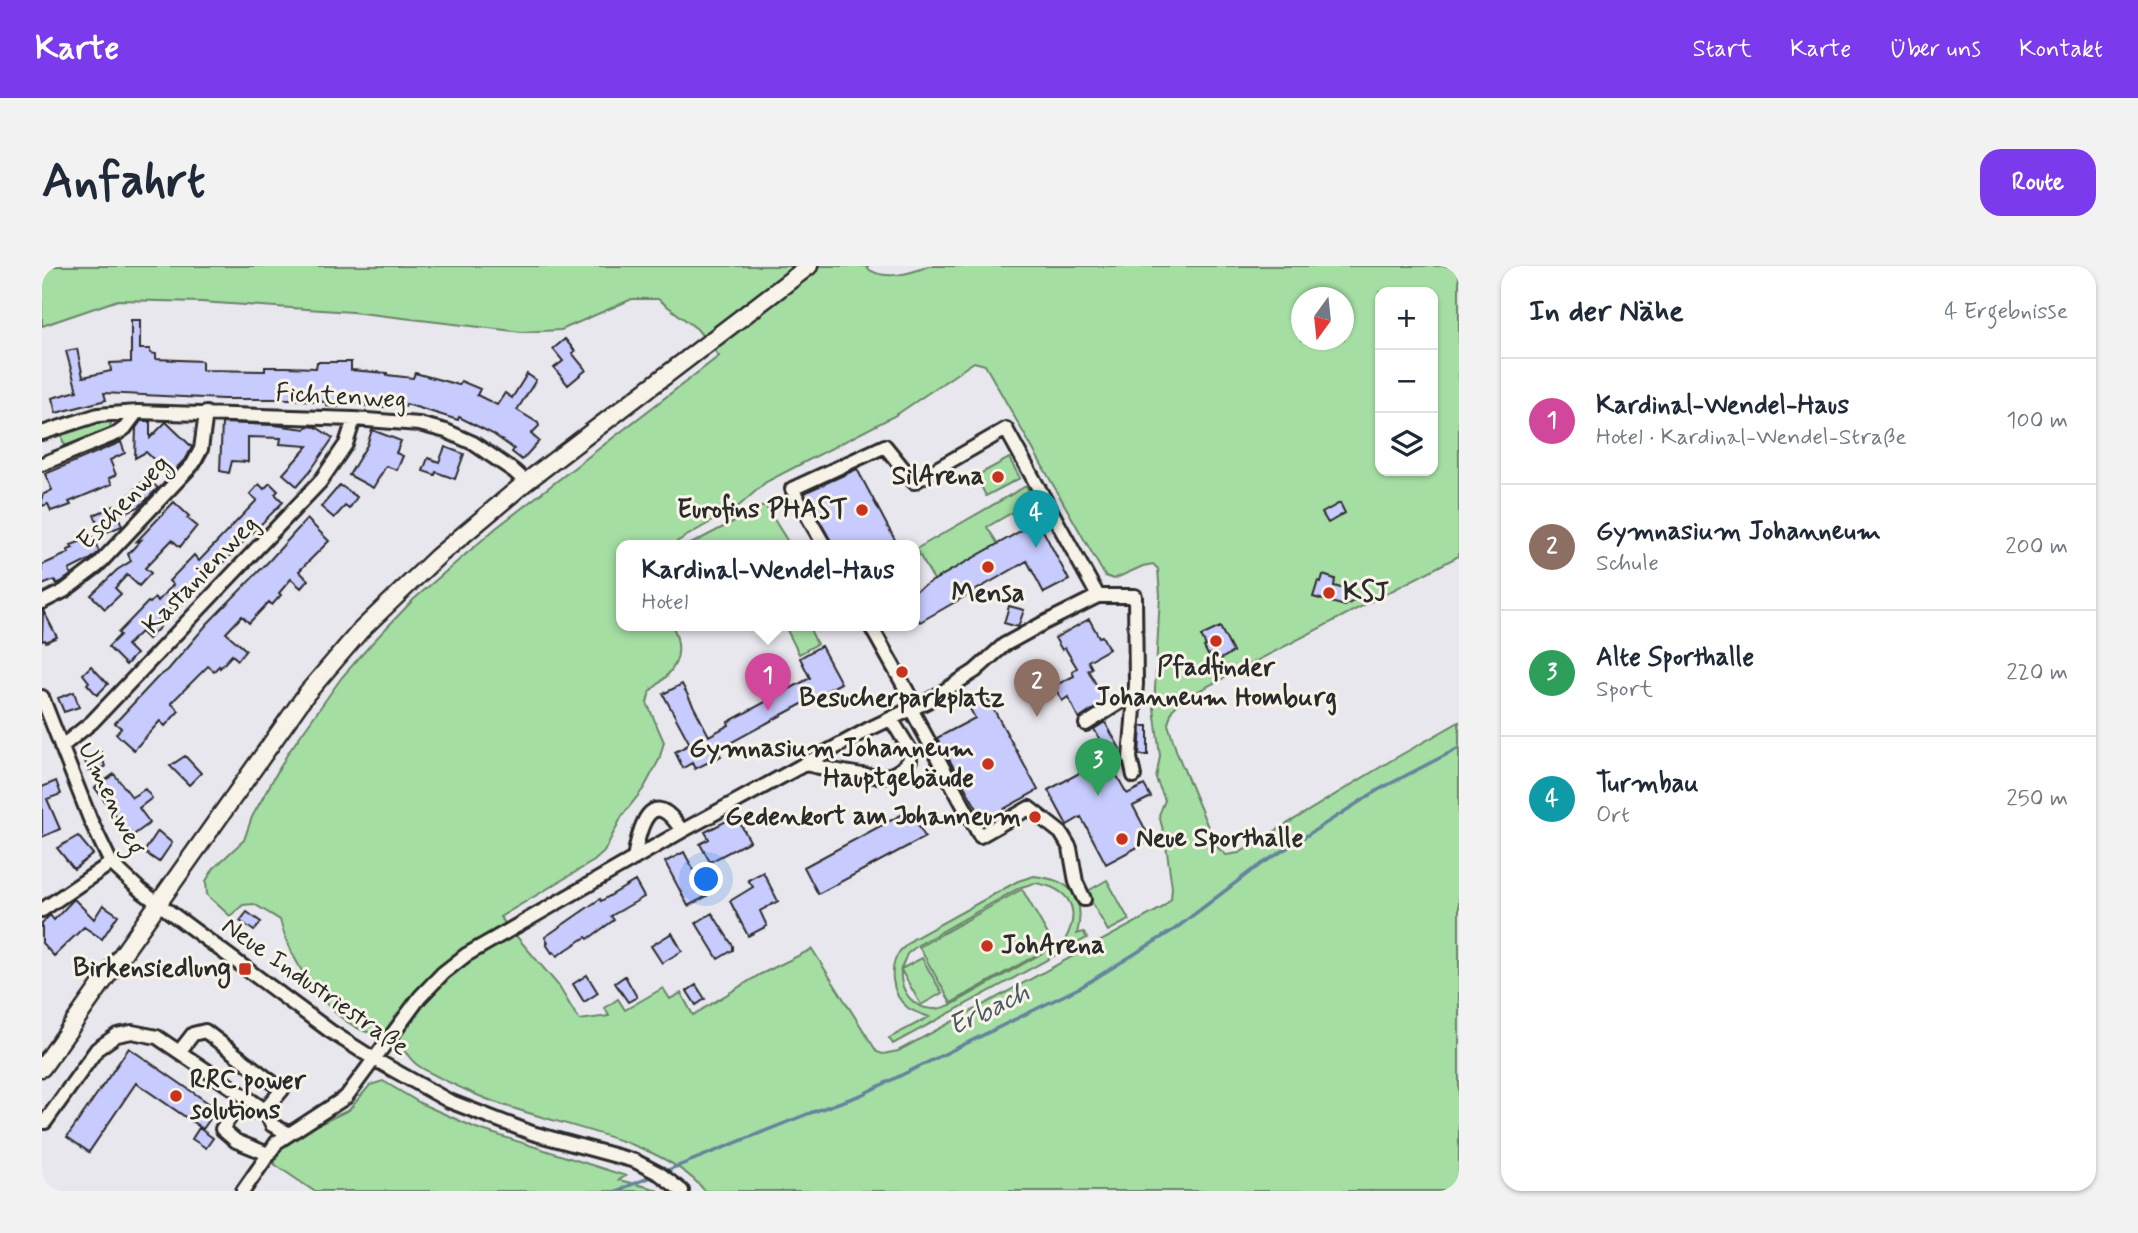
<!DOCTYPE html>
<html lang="de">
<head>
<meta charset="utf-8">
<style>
  body { margin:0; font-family:Mynerve,sans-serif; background:#f2f2f3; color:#1f2937 }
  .controls { position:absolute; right:21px; top:21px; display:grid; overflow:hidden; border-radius:14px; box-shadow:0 2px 5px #0004 }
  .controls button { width:63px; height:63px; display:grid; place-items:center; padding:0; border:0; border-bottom:2px solid #e0e1e3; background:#fff; color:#1f2937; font:35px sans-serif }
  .compass { position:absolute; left:1249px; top:21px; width:63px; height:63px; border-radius:50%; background:#fff; box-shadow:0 2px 5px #0004; rotate:195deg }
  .you { position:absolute; left:665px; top:614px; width:24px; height:24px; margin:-18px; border:5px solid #fff; border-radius:50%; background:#1a73e8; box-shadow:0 0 0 10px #1a73e833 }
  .badge { display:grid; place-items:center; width:46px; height:46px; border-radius:50%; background:#7c3aed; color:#fff; font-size:23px; font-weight:700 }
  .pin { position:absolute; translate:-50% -58px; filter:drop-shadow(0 2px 4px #0008) }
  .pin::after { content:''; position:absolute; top:37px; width:24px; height:21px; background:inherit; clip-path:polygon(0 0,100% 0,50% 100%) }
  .popup { position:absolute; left:574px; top:274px; width:304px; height:91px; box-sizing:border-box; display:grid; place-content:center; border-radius:14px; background:#fff; filter:drop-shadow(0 2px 5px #0005); font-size:23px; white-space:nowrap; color:#747a83 }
  .popup b { font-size:26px; color:#1f2937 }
  .popup::after { content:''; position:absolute; left:50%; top:100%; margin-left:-14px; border:14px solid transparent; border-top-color:#fff }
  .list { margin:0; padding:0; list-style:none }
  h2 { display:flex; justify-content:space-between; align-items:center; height:91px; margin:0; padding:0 28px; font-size:30px }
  h2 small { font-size:23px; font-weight:400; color:#747a83 }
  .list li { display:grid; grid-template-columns:46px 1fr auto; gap:21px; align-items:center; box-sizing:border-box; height:126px; padding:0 28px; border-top:2px solid #e0e1e3 }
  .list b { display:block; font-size:26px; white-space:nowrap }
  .list p { margin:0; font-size:23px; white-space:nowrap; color:#747a83 }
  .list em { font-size:23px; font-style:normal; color:#747a83 }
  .icon { flex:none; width:38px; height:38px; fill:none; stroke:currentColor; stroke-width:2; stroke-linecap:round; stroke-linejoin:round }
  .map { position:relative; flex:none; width:1417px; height:925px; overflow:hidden; border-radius:21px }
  header { display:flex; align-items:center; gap:42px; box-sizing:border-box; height:98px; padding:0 35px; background:#7c3aed; color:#fff }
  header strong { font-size:33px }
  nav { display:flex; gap:38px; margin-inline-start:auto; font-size:24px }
  .intro { display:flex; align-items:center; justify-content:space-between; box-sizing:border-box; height:168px; padding:0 42px }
  h1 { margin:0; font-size:49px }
  .button { padding:18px 32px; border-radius:21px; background:#7c3aed; color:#fff; font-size:24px; font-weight:700 }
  main { display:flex; gap:42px; padding:0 42px }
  aside { flex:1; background:#fff; border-radius:21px; box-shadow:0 2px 5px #0004 }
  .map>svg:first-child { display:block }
  .green { fill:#a4dea3; stroke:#688467; stroke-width:2; fill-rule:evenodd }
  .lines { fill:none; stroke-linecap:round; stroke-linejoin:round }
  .stream { stroke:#65849d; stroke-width:3.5 }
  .building { fill:#c7cbfd; stroke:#2b2b2b; stroke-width:2 }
  .minor-casing { stroke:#2b2b2b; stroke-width:18 }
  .major-casing { stroke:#2b2b2b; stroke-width:21 }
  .minor { stroke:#f7f3e8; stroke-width:12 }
  .major { stroke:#f7f3e8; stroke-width:16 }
  .poi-dot { fill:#c8321e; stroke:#f7f3e8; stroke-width:2.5 }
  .labels { text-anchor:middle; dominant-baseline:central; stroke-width:6; stroke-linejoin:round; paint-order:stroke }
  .street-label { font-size:26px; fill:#2b2b2b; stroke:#f7f3e8 }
  .poi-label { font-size:26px; font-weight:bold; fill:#2b2b2b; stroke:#f7f3e8; text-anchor:end }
  .water-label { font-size:28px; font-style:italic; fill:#485864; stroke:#f7f3e8 }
</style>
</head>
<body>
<header>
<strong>Karte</strong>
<nav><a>Start</a><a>Karte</a><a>Über uns</a><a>Kontakt</a></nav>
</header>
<div class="intro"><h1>Anfahrt</h1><a class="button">Route</a></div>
<main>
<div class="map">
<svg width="1417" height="925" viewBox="0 0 1417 925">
  <rect width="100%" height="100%" fill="#e9e7ee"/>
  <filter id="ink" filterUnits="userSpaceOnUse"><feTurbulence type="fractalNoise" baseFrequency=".0143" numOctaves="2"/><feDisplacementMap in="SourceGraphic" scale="14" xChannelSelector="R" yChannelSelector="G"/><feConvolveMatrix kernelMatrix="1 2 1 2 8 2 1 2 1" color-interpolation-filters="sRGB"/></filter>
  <g filter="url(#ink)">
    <path class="green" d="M0,0H826L825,2C841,15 868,8 886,0H1417V290L1141,433L1130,444L1126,458L1135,487L1174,580L1184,589L1197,587L1350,494L1417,456V925H663C617,869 501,859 435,829C419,822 387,808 374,798C370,795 367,790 363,786C357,779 346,772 337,768C333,766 327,767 322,765C282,749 248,694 238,654L212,638L201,639L188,650L165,629L164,615L172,602L202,574L210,551L246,487L300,411L331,376L371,334L454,262L677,90L655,63L616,33H590L519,64L480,66L310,46L159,36L76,34L0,60ZM1338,26H1391V205H1338ZM1260,32H1302V74H1260ZM932,96L943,99L1063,310L1072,313L1101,300L1111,298L1116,303L1118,329L1112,442L1118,490L1114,513L1123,534L1117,549L1123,572L1130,621L1129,633L1120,642L856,785L841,788L835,786L770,683L717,709L651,749L639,727L628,733L621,722L583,744L576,733L563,742L567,750L537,754L516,719L458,651L552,595L562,586L580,550L602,522L617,494L622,476L605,437L608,425C632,407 645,389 630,359H579V279H629L698,239L724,216L854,149Z
      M66,152L69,155L68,164L25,181L21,176L19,166Z
      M967,192L978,212L944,230L934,210Z
      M984,220L992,234L945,261L956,278L892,314L874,283Z
      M723,239L748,279H647Z
      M750,359H766L775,378L757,388L744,362Z
      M992,610C1030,614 1044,631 1035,668L1041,666L1045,672L851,778L847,772L887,751C880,748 872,746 866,742C849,729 846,701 858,685C862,681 867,677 871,673L976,615ZM993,617C1027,622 1040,643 1023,674L911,738C905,740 899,743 893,743C871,744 857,724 859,704L879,739L900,727L880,692L859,703L865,688L876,679L979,621Z
      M1065,614L1087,654L1066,665L1044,626Z
      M980,623L1012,679L909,737L877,681Z
      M341,815L380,838L434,862L584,910L577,914L613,923L616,925H272L232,898L242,875L307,844L328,819Z"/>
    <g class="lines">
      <path class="stream" d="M621,906L768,847L819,829L1039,721L1133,663L1209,605L1336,524L1417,482
        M574,925L611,910"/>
    </g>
    <path class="building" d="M89,54H98V83H108V87L114,88V93L160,95V104L223,105V101H245L274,102L275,96H309V104L345,107V109L371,112L373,107L417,119L419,115L438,123L435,129L455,139L463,127L470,132L485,108L494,114L475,144L496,157L497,160L489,168L497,175L480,194L470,186L472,183L451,168L417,151L416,154L364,138L363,141L343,138L342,141L324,140V137L296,135V141L284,140V136L250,133H181L62,127L64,134L14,147L10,132L35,125L24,85L35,83L41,111L69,105L68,97L89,96Z
      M523,73L533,85L530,87L544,104L526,119L512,102L521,95L511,83Z
      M99,155H108V172L124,156L150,181L145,191L128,209L104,186L93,192L94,162Z
      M180,157L232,159L263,163L265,160L274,161L291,172L269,204L255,220L241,208L266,180L238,178L239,172L206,171V196L190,195L187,207L178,205Z
      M330,164L359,175L354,187L361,190L355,204L344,200L331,222L307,209L325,179Z
      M79,176L83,187L68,194L74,209L67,212L70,218L27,236L29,239L18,243V242L9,245L6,238L0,240V229L10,224L3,208Z
      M403,181L422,188L413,213L394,206L393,209L381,205L386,192L397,196Z
      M815,203L847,263L856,279H791L762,227Z
      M104,212L116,222L97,241L76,249L80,260L60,268L52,249L72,240L73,244Z
      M228,217L236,225L233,228L241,236L131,347L127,343L113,357L118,361L106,373L99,366L85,379L94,388L84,399L66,381L78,369L76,367L106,336L108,337L113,332L116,335L131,319L127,315L152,289L157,295L215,234L208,228L217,218L222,223Z
      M298,219L315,231L307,243L303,240L292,252L279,241Z
      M132,236L147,250L145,252L155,260L138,281L130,274L103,302L109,307L97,320L85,309L73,322L79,328L63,343L49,329L75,304L89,295L86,288L99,274L95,275Z
      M1298,237L1303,247L1286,257L1280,247Z
      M265,253L287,275L257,305L266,314L259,322L249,313L237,327L239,329L230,339L227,336L207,357L200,350L184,367L204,384L196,394L190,389L178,402L177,400L172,405L166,400L129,437L137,445L123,460L118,455L92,484L74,468L79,462L73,457L115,412L126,404L166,357L226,296Z
      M996,255L1027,314L1002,327L985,295L878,356L873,347V325Z
      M51,271L57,286L49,293L27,304L29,309L19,316L14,318L13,314L0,319V299L27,287L26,284L31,282L29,279Z
      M1281,309L1293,313L1292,320L1306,324L1313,334L1303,340L1271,331L1276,315L1279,316Z
      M967,340L982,344L976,361L962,357Z
      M1,344L15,371L4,376L3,374L0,375Z
      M1047,353L1057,371L1060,370L1067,383L1046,395L1050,402L1046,404L1056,422L1059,421L1066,433L1037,453L1026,431L1020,435L1012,420L1032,410L1030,405L1035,402L1023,382L1020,384L1013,372Z
      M1178,361L1191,386L1173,396L1169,388L1166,389L1162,381L1164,380L1159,370Z
      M779,380L799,417L675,484L679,490L653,503L650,497L641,502L633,486L648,478L621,428L640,418L667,470L687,459L686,456L768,412L758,392Z
      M49,400L66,418L55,429L45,418L47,416L41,408Z
      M32,426L37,441L22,446L16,432Z
      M946,433L996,524L960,544L961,547L943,557L895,472L933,452L928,443Z
      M1063,456L1078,483L1067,490L1052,463Z
      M1099,460H1106V489H1097Z
      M59,486L63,501L46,505L42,491Z
      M143,490L159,507L147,519L128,500Z
      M1065,492L1085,528L1102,519L1109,531L1091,540L1109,574L1064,598L1039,551L1025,559L1006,524Z
      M72,508L90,531L103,523L110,532L97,542L108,557L90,570L87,564L82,568L76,559L79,557L53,522Z
      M14,515L19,528L5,533L18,563L0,571V521Z
      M868,544L883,571L776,628L762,601Z
      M694,550L708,575L668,596L658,578L667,573L663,566Z
      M116,565L130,577L117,596L102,586Z
      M36,570L51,588L32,603L15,582Z
      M642,586L665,630L646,640L623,596Z
      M721,606L736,635L718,645L725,660L706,670L688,635L711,621L706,614Z
      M593,615L602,631L569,650L572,654L546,673L544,671L515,690L512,686L510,687L504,678L506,676L503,671L558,633L559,635Z
      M32,633L52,653L61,639L76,649L60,673L42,661L12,690L0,677V657L8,649L12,654Z
      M205,646L219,656L212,665L198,655Z
      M670,647L691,680V684L676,693L654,657Z
      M630,667L640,685L620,697L609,680Z
      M545,709L556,727L542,736L531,718Z
      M583,710L595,731L586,736L573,717Z
      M654,719L663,733L654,739L645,725Z
      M87,782L175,843L161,863L94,817L47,886L25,871Z
      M157,862L171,872L164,882L150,873Z"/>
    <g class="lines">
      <g class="minor-casing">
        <path id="minor" d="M0,167L56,149L95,146L312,153L377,158L404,165L431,177L472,205L484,216
          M0,198L76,167L83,162L95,146
          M782,279L750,223L843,180L872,216L964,163L1056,330
          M0,336L22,325L55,300L151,198L159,183L164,147
          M828,359L874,441
          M0,431L48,553L69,597L98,624L288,765L332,793L407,835L490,867L593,895L618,908L640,925
          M869,443L938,570L987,542L1019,567L1028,582L1034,616L1042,633
          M1044,458L1093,427
          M19,481L50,456L278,216L304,178L312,153
          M763,498C784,502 832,515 851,508C858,505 863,500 868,494L867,482L849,453
          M592,593C597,562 609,516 640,565
          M0,644L69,597
          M137,786L151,768L163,765L240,824L223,844L230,859L246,867
          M223,844L190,848L180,863L194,875L226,888
          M3,856L55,783L75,769L90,766L115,771L223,844
          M201,925L235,876L304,831L378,731L401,707L424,689L640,565L827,463L886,435L933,405L962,379L1000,358L1056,330H1093L1094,418L1088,492L1092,510"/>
      </g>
      <g class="major-casing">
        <path id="major" d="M0,802L265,427L318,365L395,291L484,216L767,0"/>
      </g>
      <use href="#minor" class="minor"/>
      <use href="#major" class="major"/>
    </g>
  </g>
  <g class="poi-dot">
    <circle cx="956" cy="211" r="7"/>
    <circle cx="820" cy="244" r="7"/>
    <circle cx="946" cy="301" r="7"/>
    <circle cx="1287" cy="327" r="7"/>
    <circle cx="1174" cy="375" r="7"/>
    <circle cx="860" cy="406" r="7"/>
    <circle cx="946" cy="498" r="7"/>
    <circle cx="993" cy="551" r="7"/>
    <circle cx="1080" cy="573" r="7"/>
    <circle cx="945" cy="680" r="7"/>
    <rect x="196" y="696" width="14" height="14" rx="3.5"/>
    <circle cx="134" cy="830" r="7"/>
  </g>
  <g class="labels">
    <g class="street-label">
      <text transform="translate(299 131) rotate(3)">Fichtenweg</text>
      <text transform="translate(82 237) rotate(-46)">Eschenweg</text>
      <text transform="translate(159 309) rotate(-46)">Kastanienweg</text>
      <text transform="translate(69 533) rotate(64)">Ulmenweg</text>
      <text transform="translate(273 721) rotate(35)">Neue Industriestraße</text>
    </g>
    <g class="poi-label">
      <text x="942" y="211">SilArena</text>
      <text x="806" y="244">Eurofins PHAST</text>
      <text x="1301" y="327" text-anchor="start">KSJ</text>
      <text x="946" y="328" text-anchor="middle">Mensa</text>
      <text x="1174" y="402" text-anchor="middle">Pfadfinder<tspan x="1174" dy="30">Johanneum Homburg</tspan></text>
      <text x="860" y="433" text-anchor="middle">Besucherparkplatz</text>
      <text x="932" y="483">Gymnasium Johanneum<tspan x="932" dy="30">Hauptgebäude</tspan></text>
      <text x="979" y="551">Gedenkort am Johanneum</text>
      <text x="1094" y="573" text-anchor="start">Neue Sporthalle</text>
      <text x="959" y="680" text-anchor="start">JohArena</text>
      <text x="189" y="703">Birkensiedlung</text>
      <text x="148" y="815" text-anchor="start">RRC power<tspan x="148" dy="30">solutions</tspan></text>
    </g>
    <g class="water-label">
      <text transform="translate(947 744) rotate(-26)">Erbach</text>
    </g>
  </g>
</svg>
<div class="controls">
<button>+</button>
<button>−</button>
<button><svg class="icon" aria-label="layers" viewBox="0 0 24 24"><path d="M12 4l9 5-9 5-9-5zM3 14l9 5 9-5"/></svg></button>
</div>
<svg class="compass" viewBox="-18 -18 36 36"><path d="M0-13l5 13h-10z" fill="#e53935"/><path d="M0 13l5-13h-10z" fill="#747a83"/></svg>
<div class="you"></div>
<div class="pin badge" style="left:726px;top:445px;background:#d1479c">1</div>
<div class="popup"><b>Kardinal-Wendel-Haus</b>Hotel</div>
<div class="pin badge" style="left:995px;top:451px;background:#8d6e63">2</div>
<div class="pin badge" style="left:1056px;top:530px;background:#2e9e5b">3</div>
<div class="pin badge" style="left:994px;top:282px;background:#0f9aa8">4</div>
</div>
<aside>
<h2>In der Nähe<small>4 Ergebnisse</small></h2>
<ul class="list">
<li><span class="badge" style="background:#d1479c">1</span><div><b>Kardinal-Wendel-Haus</b><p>Hotel · Kardinal-Wendel-Straße</p></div><em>100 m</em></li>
<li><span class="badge" style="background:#8d6e63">2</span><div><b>Gymnasium Johanneum</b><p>Schule</p></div><em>200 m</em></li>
<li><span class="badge" style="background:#2e9e5b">3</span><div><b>Alte Sporthalle</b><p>Sport</p></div><em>220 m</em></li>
<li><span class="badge" style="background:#0f9aa8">4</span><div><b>Turmbau</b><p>Ort</p></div><em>250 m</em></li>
</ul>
</aside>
</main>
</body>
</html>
